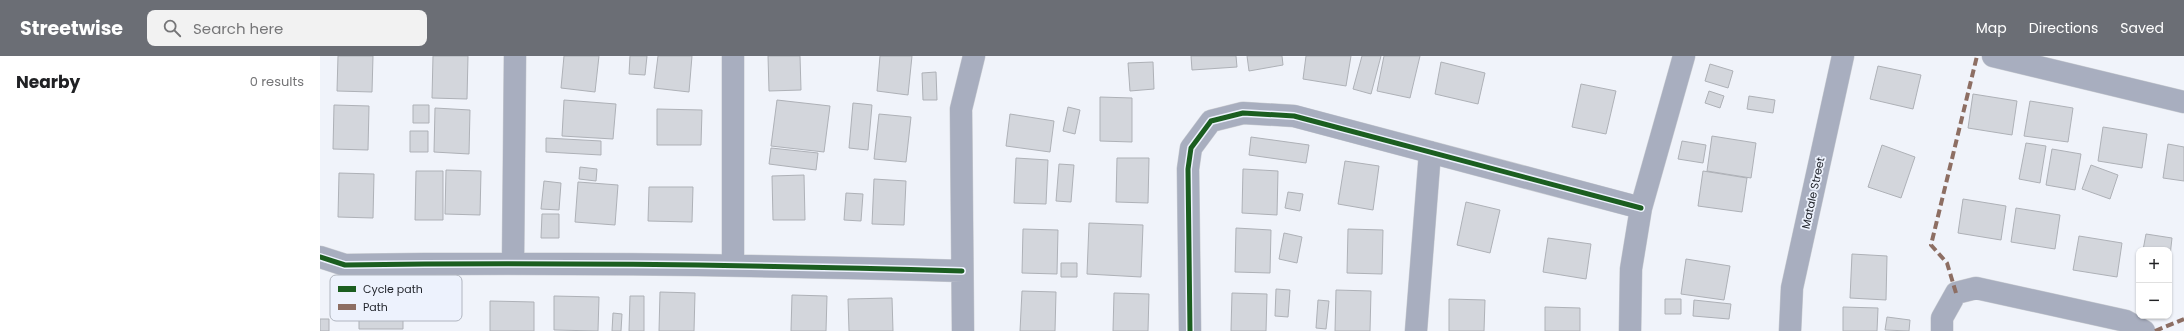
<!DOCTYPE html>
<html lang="en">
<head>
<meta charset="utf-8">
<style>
  body { margin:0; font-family:Poppins,sans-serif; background:#f2f2f2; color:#202124 }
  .controls { position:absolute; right:12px; bottom:12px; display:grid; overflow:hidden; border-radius:8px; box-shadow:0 1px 3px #0004 }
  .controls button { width:36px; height:36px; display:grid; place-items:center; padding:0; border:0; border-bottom:1px solid #e0e0e0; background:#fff; color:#202124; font:20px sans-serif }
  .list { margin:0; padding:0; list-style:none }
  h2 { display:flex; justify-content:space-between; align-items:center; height:52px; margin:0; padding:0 16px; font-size:17px }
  h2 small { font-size:13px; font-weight:400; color:#757577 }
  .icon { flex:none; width:22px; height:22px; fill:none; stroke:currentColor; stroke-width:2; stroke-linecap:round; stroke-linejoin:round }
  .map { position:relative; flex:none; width:1864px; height:275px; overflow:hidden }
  header { display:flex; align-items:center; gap:24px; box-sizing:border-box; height:56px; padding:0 20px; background:#6b6e75; color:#fff }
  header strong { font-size:19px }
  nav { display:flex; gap:22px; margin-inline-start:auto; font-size:14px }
  .search { width:280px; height:36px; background:#f2f2f2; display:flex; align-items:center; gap:10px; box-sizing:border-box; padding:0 14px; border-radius:8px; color:#757577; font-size:15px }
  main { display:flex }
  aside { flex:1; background:#fff }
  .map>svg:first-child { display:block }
  .building { fill:#d3d6dc; stroke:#aeb1b7 }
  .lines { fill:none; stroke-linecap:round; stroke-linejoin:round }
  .minor-casing { stroke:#cccfd4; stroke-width:23 }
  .minor { stroke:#a8aebf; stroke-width:22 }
  .quiet { stroke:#8d6e63; stroke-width:4; stroke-dasharray:8 4; stroke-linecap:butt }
  .cycleway-casing { stroke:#edf2fd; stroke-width:8 }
  .cycleway { stroke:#1b5e20; stroke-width:5 }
  .labels { text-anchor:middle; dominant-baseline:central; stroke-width:3.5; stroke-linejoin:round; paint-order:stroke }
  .street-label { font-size:11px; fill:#23262d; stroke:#edf2fd }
  .key { fill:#edf2fd; stroke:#b0b5bf; stroke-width:1 }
  .key-label { font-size:11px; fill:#23262d }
</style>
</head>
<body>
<header>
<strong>Streetwise</strong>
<div class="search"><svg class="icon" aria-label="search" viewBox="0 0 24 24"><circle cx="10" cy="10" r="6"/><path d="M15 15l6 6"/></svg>Search here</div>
<nav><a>Map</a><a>Directions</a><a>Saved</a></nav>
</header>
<main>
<aside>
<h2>Nearby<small>0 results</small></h2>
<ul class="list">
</ul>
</aside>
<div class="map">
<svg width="1864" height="275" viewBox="0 0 1864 275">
  <rect width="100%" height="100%" fill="#f0f3fa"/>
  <path class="building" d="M18,0H53L52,36L17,35Z
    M113,0H148L147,43L112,42Z
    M244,0H279L275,36L241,32Z
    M310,0H327L325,19L309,18Z
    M338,0H372L369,36L334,32Z
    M448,0H480L481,34L449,35Z
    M560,0H592L588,39L557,35Z
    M871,0H916L917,11L872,14Z
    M927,0H962L963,9L929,15Z
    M986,0H1031L1026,30L983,23Z
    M1042,0H1061L1051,38L1033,33Z
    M1064,0H1100L1090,42L1057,35Z
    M833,6L834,33L810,35L808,7Z
    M1121,6L1165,17L1158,48L1115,38Z
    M1390,8L1413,15L1408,32L1385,25Z
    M1558,10L1601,19L1593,53L1550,43Z
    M616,16L617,44H603L602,17Z
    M1261,28L1296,35L1286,78L1252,71Z
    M1389,35L1404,40L1400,52L1385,47Z
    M1653,38L1697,45L1692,79L1648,72Z
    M1429,40L1455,44L1453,57L1427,53Z
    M780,41L812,42V86L780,85Z
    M244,44L296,48L293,83L242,80Z
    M457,44L510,50L504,96L451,90Z
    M1710,45L1753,52L1748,86L1704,80Z
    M533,47L552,49L548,94L529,92Z
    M14,49L49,50L48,94L13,93Z
    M93,49H109V67H93Z
    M748,51L760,54L755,78L743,75Z
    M115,52L150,54L149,98L114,96Z
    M337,53L382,54L381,89H337Z
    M559,58L591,61L586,106L554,103Z
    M690,58L734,65L730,96L686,90Z
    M1783,71L1827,78L1822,112L1778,105Z
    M90,75H108V96H90Z
    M1392,80L1436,87L1431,122L1387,115Z
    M931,81L989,89L986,107L929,99Z
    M226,82L281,85V99L226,96Z
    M1362,85L1386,89L1383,107L1358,103Z
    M1706,87L1726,90L1720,127L1699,123Z
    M1848,88L1864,91V125L1843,122Z
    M1562,89L1595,101L1581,142L1548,131Z
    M451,92L498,97L496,114L449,108Z
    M1732,93L1761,98L1755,134L1726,129Z
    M696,102L728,104L726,148L694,147Z
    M797,102H829L828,147L796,146Z
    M1025,105L1059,110L1053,154L1018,148Z
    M739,108L754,109L751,146L736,145Z
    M1771,109L1798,119L1790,143L1762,133Z
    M260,111L277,113L276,125L259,123Z
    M923,113L958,115L957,159L922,157Z
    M126,114L161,115L160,159L125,158Z
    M96,115H123V164H95Z
    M1383,115L1427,122L1422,156L1378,150Z
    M19,117L54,118L53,162L18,161Z
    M484,119L485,164H453L452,120Z
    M554,123L586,125L584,169L552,168Z
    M224,125L241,127L239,154L221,153Z
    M258,126L298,129L295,169L255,166Z
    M329,131H373L372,166L328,165Z
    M968,136L983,138L980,155L965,152Z
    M526,137L543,138L541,165L524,164Z
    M1643,143L1686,150L1681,184L1638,177Z
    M1146,146L1180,154L1170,197L1137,189Z
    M1696,152L1740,159L1735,193L1691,186Z
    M222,158H239V182H221Z
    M769,167L823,169L821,221L767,218Z
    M916,172L951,174L950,217L915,216Z
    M703,173L738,174L737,218L702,217Z
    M1028,173L1063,174L1062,218L1027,217Z
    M964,177L982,181L977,207L959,203Z
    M1826,178L1852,182L1850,200L1849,194H1823Z
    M1759,180L1802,187L1797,221L1753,214Z
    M1228,182L1271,188L1266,223L1223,216Z
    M1532,198L1567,200L1566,244L1530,242Z
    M1366,203L1410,210L1404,244L1361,238Z
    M741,207H757V221H741Z
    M956,233L970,234L968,261L955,260Z
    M1016,234L1051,235L1050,275H1015Z
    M702,235L736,236L735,275H700Z
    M340,236L375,237L374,275H339Z
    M794,237L829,238L828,275H793Z
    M912,237L947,238L946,275H911Z
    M39,238L83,239V273H39Z
    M472,239L507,240L506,275H471Z
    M234,240L279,241L278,275L234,274Z
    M310,240H324V275H309Z
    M572,242L573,275H529L528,243Z
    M1129,243L1165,244L1164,275H1129Z
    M1345,243H1361V258H1345Z
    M998,244L1009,245L1006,273L996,272Z
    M1374,244L1411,248L1409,263L1373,260Z
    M170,245L214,246V275H170Z
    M1225,251L1260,252V275H1225Z
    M1523,251L1558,252L1557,275H1523Z
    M293,257L302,258L301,275H292Z
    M1567,261L1590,264L1589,275L1565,274Z
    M0,263H9V275H0Z"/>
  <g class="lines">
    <g class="minor-casing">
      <path id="minor" d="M1673,0L1864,46
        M0,201L25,209C231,206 436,209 642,215
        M193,207L195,0
        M413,208V0
        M643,275L641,53L654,0
        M870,275L868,113L871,92L891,65L923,57L974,60L1321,152
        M1096,275L1110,96
        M1310,275L1311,213L1321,152L1364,0
        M1470,275L1472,232L1523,0
        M1622,275V262L1636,237L1656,232L1806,265L1824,275"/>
    </g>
    <use href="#minor" class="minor"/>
    <path class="quiet" d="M1636,237L1627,207L1611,189L1657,0
      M1835,275L1864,263"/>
    <g class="cycleway-casing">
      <path id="cycleway" d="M0,201L25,209C231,206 436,209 642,215
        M870,275L868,113L871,92L891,65L923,57L974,60L1321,152"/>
    </g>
    <use href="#cycleway" class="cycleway"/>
  </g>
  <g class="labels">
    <g class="street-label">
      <text transform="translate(1493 137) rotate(-78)">Matale Street</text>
    </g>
  </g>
  <rect x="10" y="219" width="132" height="46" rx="6" class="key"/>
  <rect x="18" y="230" width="18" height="6" fill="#1b5e20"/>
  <rect x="18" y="248" width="18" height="6" fill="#8d6e63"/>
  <g class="key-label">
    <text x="43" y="237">Cycle path</text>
    <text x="43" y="255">Path</text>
  </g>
</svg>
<div class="controls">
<button>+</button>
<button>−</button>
</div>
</div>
</main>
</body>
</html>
